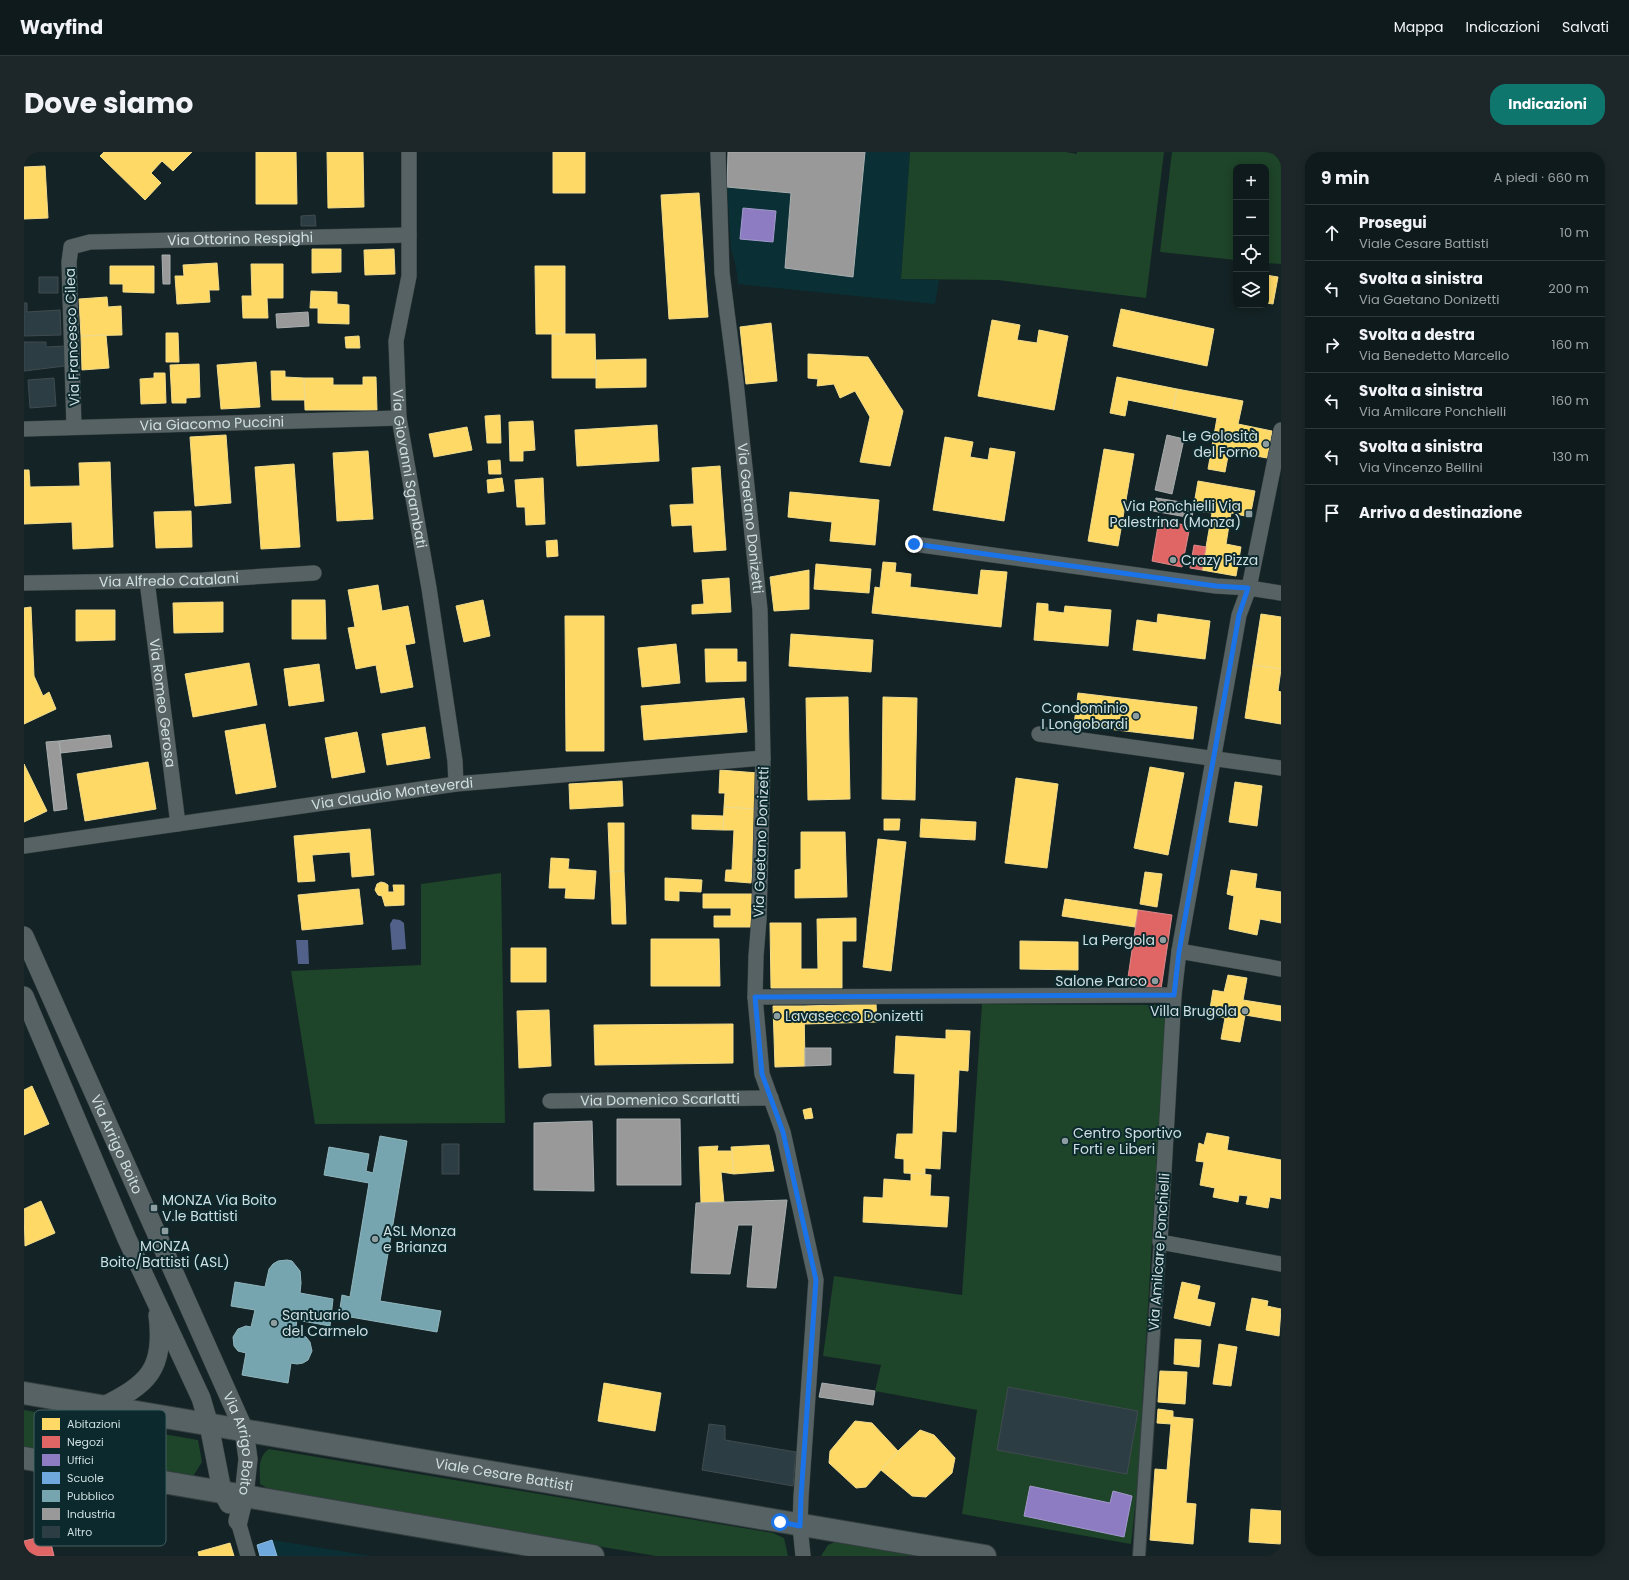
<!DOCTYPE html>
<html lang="it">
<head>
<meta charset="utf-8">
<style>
  body { margin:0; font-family:Poppins,sans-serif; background:#1d2729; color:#f1f3f6 }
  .controls { position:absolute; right:12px; top:12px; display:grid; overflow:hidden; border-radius:8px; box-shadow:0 2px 10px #0003 }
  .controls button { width:36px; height:36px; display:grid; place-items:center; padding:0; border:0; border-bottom:1px solid #2f383b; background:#0f1a1c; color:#f1f3f6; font:20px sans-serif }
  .stop { position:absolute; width:12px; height:12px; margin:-9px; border:3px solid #1a73e8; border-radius:50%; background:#fff }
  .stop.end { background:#1a73e8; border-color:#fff; box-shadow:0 1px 4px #0008 }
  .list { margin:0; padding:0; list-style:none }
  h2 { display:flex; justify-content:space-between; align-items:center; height:52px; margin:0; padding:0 16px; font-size:17px }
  h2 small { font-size:13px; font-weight:400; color:#9ba1a3 }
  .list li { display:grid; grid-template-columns:26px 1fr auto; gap:12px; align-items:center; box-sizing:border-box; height:56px; padding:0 16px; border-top:1px solid #2f383b }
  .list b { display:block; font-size:15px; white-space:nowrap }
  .list p { margin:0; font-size:13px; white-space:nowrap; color:#9ba1a3 }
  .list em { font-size:13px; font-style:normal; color:#9ba1a3 }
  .icon { flex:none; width:22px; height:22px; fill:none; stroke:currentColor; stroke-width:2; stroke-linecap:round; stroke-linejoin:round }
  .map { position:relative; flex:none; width:1257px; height:1404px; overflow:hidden; border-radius:16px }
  header { display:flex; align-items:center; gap:24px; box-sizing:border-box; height:56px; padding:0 20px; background:#0f1a1c; border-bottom:1px solid #2f383b }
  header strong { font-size:19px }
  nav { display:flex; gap:22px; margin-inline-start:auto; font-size:14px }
  .intro { display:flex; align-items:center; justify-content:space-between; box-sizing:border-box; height:96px; padding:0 24px }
  h1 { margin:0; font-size:28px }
  .button { padding:10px 18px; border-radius:16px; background:#0f766e; color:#fff; font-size:14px; font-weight:700 }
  main { display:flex; gap:24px; padding:0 24px }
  aside { flex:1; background:#0f1a1c; border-radius:16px; box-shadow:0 2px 10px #0003 }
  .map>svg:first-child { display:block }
  .built { fill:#0a3035 }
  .green { fill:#1e4429 }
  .water { fill:#51618a }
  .homes { fill:#ffd966; stroke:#f1db8b }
  .shops { fill:#e06666; stroke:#db8a8b }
  .offices { fill:#8e7cc3; stroke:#a29acc }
  .schools { fill:#6fa8dc; stroke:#8cb8de }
  .public { fill:#76a5af; stroke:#91b6be }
  .industry { fill:#999; stroke:#a9aeaf }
  .building { fill:#2c3e44; stroke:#404b4f }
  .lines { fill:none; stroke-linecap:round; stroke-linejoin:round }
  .pedestrian-casing { stroke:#343f40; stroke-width:14 }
  .minor-casing { stroke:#343f40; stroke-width:16 }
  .tertiary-casing { stroke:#343f40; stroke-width:20 }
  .secondary-casing { stroke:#343f40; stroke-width:24 }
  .pedestrian { stroke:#576264; stroke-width:12 }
  .minor { stroke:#576264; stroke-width:15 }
  .tertiary { stroke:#576264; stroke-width:19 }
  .secondary { stroke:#576264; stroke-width:22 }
  .route { stroke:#1a73e8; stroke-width:5 }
  .poi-dot { fill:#8e9d9f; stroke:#0c292d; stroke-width:1.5 }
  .labels { text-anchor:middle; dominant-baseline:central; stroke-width:4; stroke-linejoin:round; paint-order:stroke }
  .street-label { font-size:14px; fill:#cfdfe1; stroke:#0c292d }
  .poi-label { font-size:14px; fill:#cfdfe1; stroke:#0c292d; text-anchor:end }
  .key { fill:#0c292d; stroke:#466063; stroke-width:1 }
  .key-label { font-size:11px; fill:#cfdfe1 }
</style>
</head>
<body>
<header>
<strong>Wayfind</strong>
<nav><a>Mappa</a><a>Indicazioni</a><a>Salvati</a></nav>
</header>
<div class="intro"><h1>Dove siamo</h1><a class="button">Indicazioni</a></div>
<main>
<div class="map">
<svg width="1257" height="1404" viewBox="0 0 1257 1404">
  <rect width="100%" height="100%" fill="#142325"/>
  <path class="built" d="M704,0H886L877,127L915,128L911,152L714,132L712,115L707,97L703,35Z
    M248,1388L347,1404H236L233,1393Z"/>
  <path class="green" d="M886,0H1042L1053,2V0H1140L1122,146L974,128L877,127Z
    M1148,0H1257V112L1242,111V15H1212V108L1136,100Z
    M477,721L481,971L291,972L267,819L397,813V732Z
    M958,852L1142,853L1118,1256L1122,1257L1107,1392L938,1362L953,1258L851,1239L857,1213L799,1204L810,1124L938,1143Z
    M0,1258L174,1288L178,1310L168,1326L0,1296Z
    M245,1297L749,1381L760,1386L764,1404H632L248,1339L236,1332C236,1319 233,1305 245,1297Z
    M811,1390L891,1404H797L804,1393Z"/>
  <path class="water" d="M369,767L376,768L380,771L382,797L368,798L366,772Z
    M272,788H284L285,812H274Z"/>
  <path class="homes" d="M80,0H168L149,19L138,9L127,21L137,31L121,48L76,4Z
    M232,0H272L273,52H232Z
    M303,0H339L340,55L304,56Z
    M529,0H561V41H529Z
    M21,14L24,66L0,67V15Z
    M675,41L684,165L645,167L637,43Z
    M288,97H317V120L288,121Z
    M370,97L371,122L341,123L340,98Z
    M193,111L195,138H185L186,150L153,152L151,124H160L159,113Z
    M227,112H259V146H243L244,166H219L218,144H228Z
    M86,114H130V141L99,140V132H86Z
    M511,114H541V182H512Z
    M1242,123L1254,125L1249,152L1242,151Z
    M287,139L313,140V152L325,153V172L294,171V156H286Z
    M83,145L84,155L97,154L98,183L57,184L55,147Z
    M1097,157L1190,177L1183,214L1089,194Z
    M968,168L996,173L993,188L1013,191L1015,178L1044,184L1030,258L954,244Z
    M747,171L753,229L722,232L716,175Z
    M142,181H154L155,210H142Z
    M528,182H571L572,226H528Z
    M82,183L85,216L58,218L57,184Z
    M335,184L336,196H322L321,185Z
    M784,202L844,205L879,259L866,314L836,310L846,265L831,239L816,246L810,232L793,234L794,227L784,226Z
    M622,207V235L572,236V208Z
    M232,210L236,255L197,257L193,213Z
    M175,212L176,245L162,246V251H148L146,213Z
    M247,219H261V225L280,226L281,248H248Z
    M130,221H141L142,251L117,252L116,227L130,226Z
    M339,225H352L353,258H281L280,226H309V233H339Z
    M1093,225L1153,237L1149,257L1104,248L1101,264L1086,261Z
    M1153,237L1219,249L1214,272L1248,279L1243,306L1205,299L1201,320L1184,317L1193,266L1149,257Z
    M476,263L477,291H463L461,264Z
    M509,269L511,298L499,299V309H486L485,270Z
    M633,273L635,309L553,314L551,278Z
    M443,275L448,298L410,305L405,282Z
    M202,283L207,351L171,354L166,285Z
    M921,285L949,290L946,305L964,308L966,296L991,300L980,369L909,358Z
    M1080,297L1110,302L1094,394L1064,389Z
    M344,299L349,367L313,369L309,301Z
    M476,308L477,322H465L464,309Z
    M86,310L89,395L49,397L48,370L0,372V318H5L6,335L56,334L55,311Z
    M270,312L276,395L237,397L231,315Z
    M696,314L702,398L670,400L668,373L648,374L646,353L670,352L668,316Z
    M478,326L480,339L464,341L463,328Z
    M519,326L521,372L502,373L501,355H493L491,328Z
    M1174,329L1231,339L1226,365L1207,361L1202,392L1217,395L1212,424L1178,418L1188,361L1169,358Z
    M766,340L855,348L851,393L806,389L808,370L764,365Z
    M167,359L168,395L132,396L130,360Z
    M533,388L534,404L523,405L522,389Z
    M859,410L872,411L871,420L887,422L886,435L954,443L957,418L983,420L977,475L848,461L851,435L856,436Z
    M792,412L847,417L845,441L790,437Z
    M785,418V457L750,459L746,425Z
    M705,426L707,460L668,462V453L680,452L678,428Z
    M354,433L358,459L384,454L391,491L381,493L389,535L357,541L352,513L332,517L324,476L331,475L324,438Z
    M268,448H301L302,487H268Z
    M459,448L466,484L440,490L432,454Z
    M199,450V480L150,481L149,451Z
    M1013,451L1024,452V459L1040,461L1041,454L1087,458L1084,494L1010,488Z
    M7,455L10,524L19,544L25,540L32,557L0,572V456Z
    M52,458H91V488L52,489Z
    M1134,462L1186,469L1181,507L1109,498L1113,468L1133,471Z
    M1237,462L1257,465V517L1229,513Z
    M541,464H580V599H542Z
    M767,482L849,488L847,520L765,514Z
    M652,492L656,531L618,535L614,496Z
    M681,497H713V510H722V529L682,530Z
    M225,511L233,553L169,565L161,522Z
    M295,512L300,549L265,554L260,517Z
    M1229,513L1257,517L1254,539L1257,540V572L1221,566Z
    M1054,541L1173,555L1169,587L1050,573Z
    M824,545L826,647L784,648L782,546Z
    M859,545L893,546L891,648L858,647Z
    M720,546L723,580L620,588L617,554Z
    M241,572L252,635L212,642L201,579Z
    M401,575L406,606L363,613L358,582Z
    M333,580L341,620L308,626L301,586Z
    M124,610L132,657L61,669L53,622Z
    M0,612L23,659L0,670Z
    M1126,615L1160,621L1144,703L1110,696Z
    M696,618L734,621L732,657L700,655L701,641H695Z
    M992,626L1034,632L1023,716L981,711Z
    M598,629L599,654L546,657L545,632Z
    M1211,630L1238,634L1233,674L1205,670Z
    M700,655L732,657L727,731L701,729L702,718H708L710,678H699Z
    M668,663L700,664L699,678L668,677Z
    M860,667H876L875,678H860Z
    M897,667L952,670L951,688L896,685Z
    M584,671H600V719L586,720Z
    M346,677L350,723L328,725L326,700L288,703L291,729L274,730L270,684Z
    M777,680H821L823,745L771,746V718L777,717Z
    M854,687L882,690L867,819L839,815Z
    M527,706L545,707L544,717L572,719L570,747L541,746L542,736H525Z
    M1207,718L1233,722L1231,736L1257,740V771L1236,767L1233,783L1205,777L1210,744L1203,742Z
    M600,719L602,772H588L586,720Z
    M1121,720L1138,722L1133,755L1116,752Z
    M641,726L678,728L677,740L655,739V749L641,748Z
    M357,730L361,731L364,733V740H370L369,733H380V753L361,754L358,744L354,743L351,738L353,732Z
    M335,737L339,772L278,778L274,743Z
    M679,742H729L727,775H690V764H707V756H679Z
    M1041,747L1114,758L1111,775L1038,764Z
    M832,766V789H818V836H747L746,771H777V817H794L793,767Z
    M627,787H695L696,834H627Z
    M996,789L1054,790V818L996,817Z
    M487,796H522V830H487Z
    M1204,823L1223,826L1219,848L1257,854V869L1221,863L1216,890L1197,887L1201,866L1185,863L1189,838L1200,840Z
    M852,852L853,870L780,872V854Z
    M749,854H780L781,914L751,915Z
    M525,858L527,914L495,916L493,859Z
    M709,872V911L571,913L570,873Z
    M922,878L946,879L944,919L935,918L932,980L918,979L916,1017L901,1016V1022L880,1021V1007L871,1006L873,982H889L891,922L870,921L872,884L922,887Z
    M8,934L25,972L0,983V938Z
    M787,956L789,966L781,967L779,958Z
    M1183,981L1205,985L1203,998L1257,1008V1047L1246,1045L1244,1056L1222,1052L1224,1044L1215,1043L1214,1050L1189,1045L1191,1036L1176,1033L1180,1010L1172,1009L1175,991L1180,993Z
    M745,993L750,1019L710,1022L707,995Z
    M694,994L693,999H708L710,1022L697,1020L700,1051H677L675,995Z
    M887,1021L907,1023L906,1044L925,1045L923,1075L839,1070L840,1045L859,1046L860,1027L887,1029Z
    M17,1049L31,1081L1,1094L0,1057Z
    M1158,1130L1176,1134L1173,1147L1191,1151L1186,1174L1150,1166Z
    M1228,1146L1244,1149L1243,1154L1257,1157L1255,1184L1222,1178Z
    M1151,1187L1177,1188L1175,1215L1150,1212Z
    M1195,1192L1213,1195L1207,1234L1189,1232Z
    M1136,1219L1163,1220L1161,1252L1134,1250Z
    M580,1231L637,1241L631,1279L574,1269Z
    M1134,1257L1149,1259V1265L1169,1267L1162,1351L1172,1352L1169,1392L1126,1388L1131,1317L1143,1318L1147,1272L1133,1271Z
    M831,1269L848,1271L874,1299L842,1335L832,1336L805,1311L806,1299Z
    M896,1278L910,1283L931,1306L928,1321L902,1345L888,1344L857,1318L874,1299Z
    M1227,1357L1257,1359V1392L1225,1390Z
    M206,1391L210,1404H175L174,1400Z"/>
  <path class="shops" d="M1135,368L1166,374L1158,415L1128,409Z
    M1170,393L1182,395L1178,418L1166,416Z
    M1114,758L1148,763L1137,837L1103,832Z
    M25,1383L30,1404H0V1389Z"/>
  <path class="offices" d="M719,56L752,59L749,90L716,87Z
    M1006,1334L1086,1351L1089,1339L1108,1344L1100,1385L1000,1364Z"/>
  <path class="schools" d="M248,1388L253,1404H236L233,1393Z"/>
  <path class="public" d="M356,984L383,989L356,1149L417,1159L413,1180L315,1163L318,1143L326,1145L345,1031L300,1023L305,995L345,1002L342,1019L349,1021Z
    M263,1108L268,1109L276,1119L277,1131L276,1141L309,1147L306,1174L273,1168L271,1182L277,1183L282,1185L286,1190L288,1199L284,1208L279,1211L273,1212L267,1211L264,1231L218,1223L222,1201L214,1199L210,1194L209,1185L214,1177L222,1174L227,1175L231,1158L207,1154L211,1130L241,1135L245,1117L249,1112L254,1109Z"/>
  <path class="industry" d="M704,0H841L829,125L761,116L767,41L703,35Z
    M138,103H146V132H139Z
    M284,160L285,174L253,176L252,162Z
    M1143,283L1160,287L1148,342L1131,338Z
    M1132,346L1170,352L1168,366L1129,359Z
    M86,583L88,595L37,601L35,589Z
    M35,589L43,657L30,659L22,590Z
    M781,896H807V913L781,914Z
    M593,967H656L657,1033H593Z
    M568,969L570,1039L510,1038V971Z
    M763,1048L752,1136L723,1135L729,1073H714L706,1122L667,1121L672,1051Z
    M798,1231L851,1239L849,1253L795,1245Z"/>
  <path class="building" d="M291,63L292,74H277V64Z
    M15,125H34V141H15Z
    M0,151H3V160L36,158L37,183L0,184Z
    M0,190H22V195L41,194V214L0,219Z
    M30,226L32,254L6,256L4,228Z
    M418,992H435V1022H418Z
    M984,1235L1114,1259L1103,1322L973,1298Z
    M685,1272L701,1274V1288L772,1300L769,1334L678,1318Z"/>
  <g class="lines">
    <g class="pedestrian-casing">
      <path id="pedestrian" d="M1115,1404L1136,1090"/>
    </g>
    <g class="minor-casing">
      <g id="minor">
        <path id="s1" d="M385,0V124L372,189L375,266L405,436L431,609L432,632"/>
        <path id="s2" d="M694,0L698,121L712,230L736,458L739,606L735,767L732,804L731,845L738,922L759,980L792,1128L777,1345L776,1374L779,1404"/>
        <path id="s3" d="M50,275L45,110L47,95L66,90L385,83"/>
        <path id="s4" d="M0,277L375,266"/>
        <path d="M1257,278L1225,436L1215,463L1155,799L1150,843L1136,1090L1257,1112"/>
        <path d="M890,392L1192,434L1225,436L1257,441"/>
        <path id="s5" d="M123,429L154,672"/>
        <path id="s6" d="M0,431L179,428L290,421"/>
        <path d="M1015,582L1257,616"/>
        <path id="s7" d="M0,694L432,632L739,606"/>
        <path d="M1155,799L1257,817"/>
        <path d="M731,845L1150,843"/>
        <path id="s8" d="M526,949L747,946"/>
        <path d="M214,1369L224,1404"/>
      </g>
    </g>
    <g class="tertiary-casing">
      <g id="tertiary">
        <path id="s9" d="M0,784L220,1278L224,1307L220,1344L214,1369"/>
        <path d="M0,844L103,1087L177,1246L185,1273L198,1339L205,1352"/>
        <path d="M78,1255C124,1232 141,1218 134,1163"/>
      </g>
    </g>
    <g class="secondary-casing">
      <g id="secondary">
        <path id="s10" d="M0,1241L961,1404"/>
        <path d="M0,1306L569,1404"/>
      </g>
    </g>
    <use href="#pedestrian" class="pedestrian"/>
    <use href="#minor" class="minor"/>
    <use href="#tertiary" class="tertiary"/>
    <use href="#secondary" class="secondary"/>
  </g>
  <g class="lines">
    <path class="route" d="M756,1370L776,1374L777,1345L792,1128L759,980L738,922L731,845L1150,843L1155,800L1215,463L1224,436L1192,434L890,392"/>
  </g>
  <g class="poi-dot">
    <circle cx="1242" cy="292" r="4"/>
    <rect x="1221" y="358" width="8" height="8" rx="2"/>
    <circle cx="1149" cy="408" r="4"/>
    <circle cx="1112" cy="564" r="4"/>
    <circle cx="1139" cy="788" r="4"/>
    <circle cx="1131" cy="829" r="4"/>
    <circle cx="1221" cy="859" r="4"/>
    <circle cx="753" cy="864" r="4"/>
    <circle cx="1041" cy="989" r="4"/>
    <rect x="126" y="1052" width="8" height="8" rx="2"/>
    <rect x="137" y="1075" width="8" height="8" rx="2"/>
    <circle cx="351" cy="1087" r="4"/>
    <circle cx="250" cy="1171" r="4"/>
  </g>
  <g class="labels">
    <g class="street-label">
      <text stroke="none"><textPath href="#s3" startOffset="350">Via Ottorino Respighi</textPath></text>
      <text transform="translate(48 185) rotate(-92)">Via Francesco Cilea</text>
      <text stroke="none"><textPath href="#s4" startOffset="188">Via Giacomo Puccini</textPath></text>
      <text stroke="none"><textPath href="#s1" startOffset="319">Via Giovanni Sgambati</textPath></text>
      <text stroke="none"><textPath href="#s2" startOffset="368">Via Gaetano Donizetti</textPath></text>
      <text stroke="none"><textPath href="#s6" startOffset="145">Via Alfredo Catalani</textPath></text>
      <text stroke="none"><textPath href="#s5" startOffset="123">Via Romeo Gerosa</textPath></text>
      <text stroke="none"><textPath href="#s7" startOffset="372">Via Claudio Monteverdi</textPath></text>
      <text transform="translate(737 690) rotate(-88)">Via Gaetano Donizetti</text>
      <text stroke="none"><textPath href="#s8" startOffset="110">Via Domenico Scarlatti</textPath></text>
      <text stroke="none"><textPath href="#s9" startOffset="228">Via Arrigo Boito</textPath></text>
      <text transform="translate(1135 1100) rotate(-86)">Via Amilcare Ponchielli</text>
      <text stroke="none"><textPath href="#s9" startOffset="553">Via Arrigo Boito</textPath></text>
      <text stroke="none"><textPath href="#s10" startOffset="487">Viale Cesare Battisti</textPath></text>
    </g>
    <g class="poi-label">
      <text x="1234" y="284">Le Golosità<tspan x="1234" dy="16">del Forno</tspan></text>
      <text x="1217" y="354">Via Ponchielli Via<tspan x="1217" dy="16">Palestrina (Monza)</tspan></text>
      <text x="1157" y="408" text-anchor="start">Crazy Pizza</text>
      <text x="1104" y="556">Condominio<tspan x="1104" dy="16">I Longobardi</tspan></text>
      <text x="1131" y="788">La Pergola</text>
      <text x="1123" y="829">Salone Parco</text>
      <text x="1213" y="859">Villa Brugola</text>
      <text x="761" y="864" text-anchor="start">Lavasecco Donizetti</text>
      <text x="1049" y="981" text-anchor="start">Centro Sportivo<tspan x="1049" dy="16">Forti e Liberi</tspan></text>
      <text x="138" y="1048" text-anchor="start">MONZA Via Boito<tspan x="138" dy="16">V.le Battisti</tspan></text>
      <text x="359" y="1079" text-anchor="start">ASL Monza<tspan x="359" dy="16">e Brianza</tspan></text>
      <text x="141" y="1094" text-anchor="middle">MONZA<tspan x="141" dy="16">Boito/Battisti (ASL)</tspan></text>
      <text x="258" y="1163" text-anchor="start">Santuario<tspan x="258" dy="16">del Carmelo</tspan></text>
    </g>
  </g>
  <rect x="10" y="1258" width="132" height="136" rx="6" class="key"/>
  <rect x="18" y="1266" width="18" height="12" fill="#ffd966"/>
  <rect x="18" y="1284" width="18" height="12" fill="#e06666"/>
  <rect x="18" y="1302" width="18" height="12" fill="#8e7cc3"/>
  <rect x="18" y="1320" width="18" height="12" fill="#6fa8dc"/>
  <rect x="18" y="1338" width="18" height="12" fill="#76a5af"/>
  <rect x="18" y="1356" width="18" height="12" fill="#999"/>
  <rect x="18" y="1374" width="18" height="12" fill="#2c3e44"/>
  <g class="key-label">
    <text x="43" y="1276">Abitazioni</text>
    <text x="43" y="1294">Negozi</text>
    <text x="43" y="1312">Uffici</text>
    <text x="43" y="1330">Scuole</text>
    <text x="43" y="1348">Pubblico</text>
    <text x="43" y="1366">Industria</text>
    <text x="43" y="1384">Altro</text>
  </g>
</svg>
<div class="controls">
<button>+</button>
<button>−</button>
<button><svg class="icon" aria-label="locate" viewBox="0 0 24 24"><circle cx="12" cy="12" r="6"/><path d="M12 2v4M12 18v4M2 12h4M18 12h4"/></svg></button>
<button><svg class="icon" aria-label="layers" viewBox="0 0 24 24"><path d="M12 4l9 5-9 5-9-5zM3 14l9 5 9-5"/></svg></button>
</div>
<div class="stop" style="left:756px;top:1370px"></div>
<div class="stop end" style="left:890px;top:392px"></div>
</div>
<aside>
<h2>9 min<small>A piedi · 660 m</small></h2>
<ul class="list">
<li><svg class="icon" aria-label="ahead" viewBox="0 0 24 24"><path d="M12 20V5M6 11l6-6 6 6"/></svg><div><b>Prosegui</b><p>Viale Cesare Battisti</p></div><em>10 m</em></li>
<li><svg class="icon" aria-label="left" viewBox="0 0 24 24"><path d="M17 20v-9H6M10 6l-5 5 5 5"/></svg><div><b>Svolta a sinistra</b><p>Via Gaetano Donizetti</p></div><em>200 m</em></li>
<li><svg class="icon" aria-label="right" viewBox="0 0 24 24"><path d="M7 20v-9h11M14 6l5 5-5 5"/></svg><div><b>Svolta a destra</b><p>Via Benedetto Marcello</p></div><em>160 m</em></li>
<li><svg class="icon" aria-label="left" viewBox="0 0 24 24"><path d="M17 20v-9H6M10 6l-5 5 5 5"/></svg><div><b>Svolta a sinistra</b><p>Via Amilcare Ponchielli</p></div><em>160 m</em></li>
<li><svg class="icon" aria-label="left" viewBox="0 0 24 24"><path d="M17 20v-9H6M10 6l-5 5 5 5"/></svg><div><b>Svolta a sinistra</b><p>Via Vincenzo Bellini</p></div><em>130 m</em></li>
<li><svg class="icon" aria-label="arrive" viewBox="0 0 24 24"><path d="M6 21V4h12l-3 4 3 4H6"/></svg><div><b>Arrivo a destinazione</b></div></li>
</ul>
</aside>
</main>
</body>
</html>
